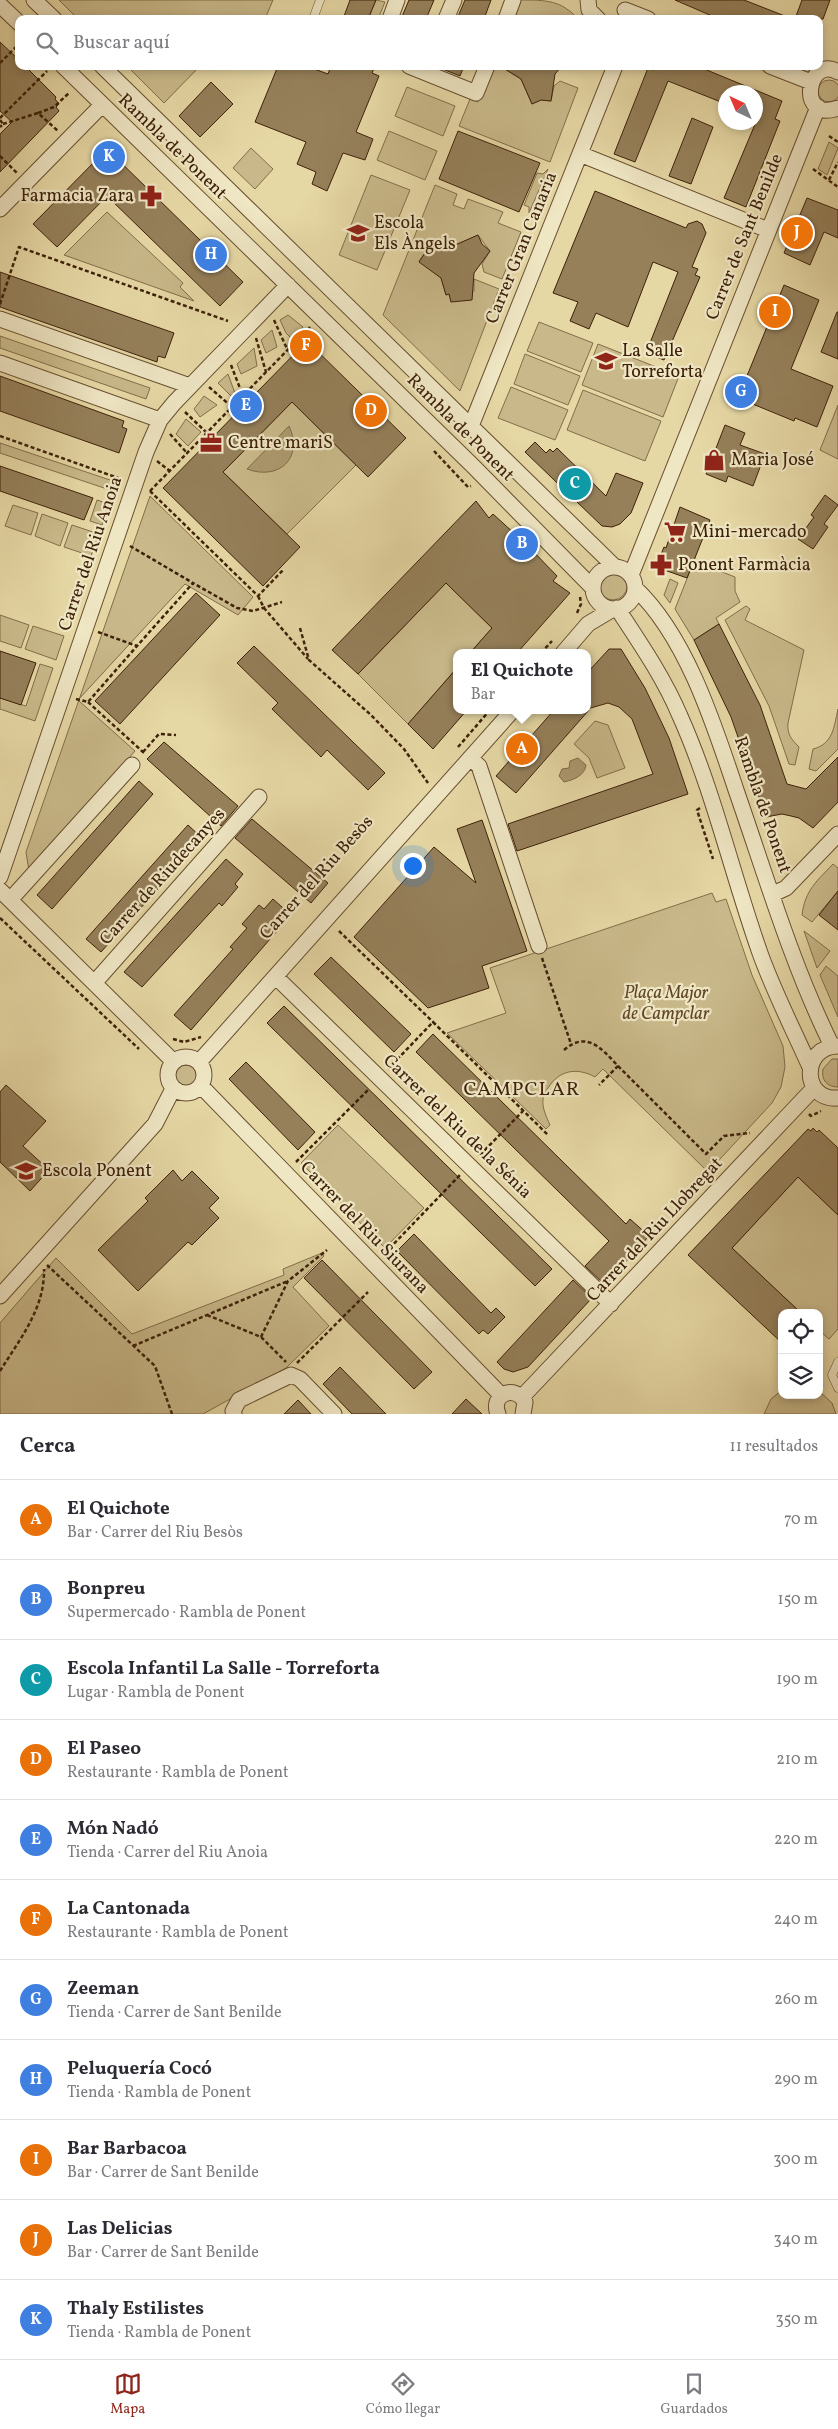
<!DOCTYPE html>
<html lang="es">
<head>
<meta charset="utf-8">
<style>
  body { margin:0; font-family:Vollkorn,serif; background:#f7f7f7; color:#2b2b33 }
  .controls { position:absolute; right:15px; bottom:15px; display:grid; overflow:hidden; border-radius:10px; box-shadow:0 2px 8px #0003 }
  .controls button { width:45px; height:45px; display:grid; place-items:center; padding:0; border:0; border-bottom:1px solid #e1e1e2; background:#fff; color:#2b2b33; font:25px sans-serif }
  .compass { position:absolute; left:718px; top:85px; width:45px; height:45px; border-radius:50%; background:#fff; box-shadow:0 2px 8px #0003; rotate:316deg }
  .you { position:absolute; left:412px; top:865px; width:18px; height:18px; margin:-12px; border:4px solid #fff; border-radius:50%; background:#1a73e8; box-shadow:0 0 0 8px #1a73e833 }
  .badge { display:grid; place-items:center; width:32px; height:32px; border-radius:50%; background:#8f2418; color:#fff; font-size:16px; font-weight:700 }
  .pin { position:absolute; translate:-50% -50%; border:2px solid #fff; box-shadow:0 1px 5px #0006 }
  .popup { position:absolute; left:453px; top:649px; width:138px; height:65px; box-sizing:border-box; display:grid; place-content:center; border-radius:10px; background:#fff; filter:drop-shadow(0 1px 4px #0005); font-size:16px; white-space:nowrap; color:#7c7c81 }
  .popup b { font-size:19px; color:#2b2b33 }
  .popup::after { content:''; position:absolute; left:50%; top:100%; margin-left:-10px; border:10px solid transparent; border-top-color:#fff }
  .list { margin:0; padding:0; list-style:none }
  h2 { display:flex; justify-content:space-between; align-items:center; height:65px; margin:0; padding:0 20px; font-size:21px }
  h2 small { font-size:16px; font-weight:400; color:#7c7c81 }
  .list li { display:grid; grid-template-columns:32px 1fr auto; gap:15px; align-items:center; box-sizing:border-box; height:80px; padding:0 20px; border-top:1px solid #e1e1e2 }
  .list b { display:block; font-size:19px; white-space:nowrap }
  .list p { margin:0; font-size:16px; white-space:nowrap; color:#7c7c81 }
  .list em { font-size:16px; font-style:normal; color:#7c7c81 }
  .icon { flex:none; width:28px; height:28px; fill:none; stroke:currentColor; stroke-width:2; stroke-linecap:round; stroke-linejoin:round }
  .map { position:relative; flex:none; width:838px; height:1414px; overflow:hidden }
  .search { position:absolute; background:#fff; box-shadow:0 2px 8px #0003; left:15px; right:15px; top:15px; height:55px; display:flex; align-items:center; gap:12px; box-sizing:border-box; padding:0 18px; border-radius:10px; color:#7c7c81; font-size:19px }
  .sheet { height:945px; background:#fff }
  nav { display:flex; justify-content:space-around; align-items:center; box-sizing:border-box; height:70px; border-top:1px solid #e1e1e2; background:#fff; font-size:14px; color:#7c7c81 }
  nav a { display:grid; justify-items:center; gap:2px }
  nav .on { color:#8f2418 }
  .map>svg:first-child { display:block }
  .green { fill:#c9b98a; stroke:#846d4a }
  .water { fill:#ad9a70; stroke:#816a47 }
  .building { fill:#95805a; stroke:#3e2109 }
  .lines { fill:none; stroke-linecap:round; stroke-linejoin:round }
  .service-casing { stroke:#684f30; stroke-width:9 }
  .minor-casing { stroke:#684f30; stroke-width:17 }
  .path { stroke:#3e2109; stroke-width:2.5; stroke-dasharray:4 2.5; stroke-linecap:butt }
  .service { stroke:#efe6c4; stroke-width:8 }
  .minor { stroke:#efe6c4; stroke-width:15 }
  .labels { text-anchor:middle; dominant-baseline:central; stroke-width:4.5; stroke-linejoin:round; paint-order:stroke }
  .street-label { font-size:18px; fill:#3e2109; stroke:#efe6c4 }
  .poi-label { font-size:18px; fill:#3e2109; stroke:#efe6c4; text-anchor:start }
  .park-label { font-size:18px; font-style:italic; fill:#614729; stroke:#efe6c4 }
  .quarter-label { font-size:20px; letter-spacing:1px; fill:#3e2109; stroke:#efe6c4 }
</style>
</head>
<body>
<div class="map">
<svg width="838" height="1414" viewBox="0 0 838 1414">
  <rect width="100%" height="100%" fill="#e6d8a5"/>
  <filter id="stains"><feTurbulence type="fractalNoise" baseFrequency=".004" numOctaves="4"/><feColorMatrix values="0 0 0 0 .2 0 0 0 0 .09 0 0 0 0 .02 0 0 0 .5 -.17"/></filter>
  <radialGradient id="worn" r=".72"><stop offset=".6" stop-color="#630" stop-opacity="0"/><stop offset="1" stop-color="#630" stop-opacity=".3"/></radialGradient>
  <path class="green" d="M59,0H273L265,19H78Z
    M376,0L385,2L378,19H368Z
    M520,0C546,0 561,0 578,19H513Z
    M127,66H200L164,103Z
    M493,66H506L505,69L521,79L532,104L541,100L551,101L554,86L560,81L578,88L550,162L459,126L470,99L478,102Z
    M818 91a11 11 0 1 1 22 0a11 11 0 1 1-22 0Z
    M407,87L455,106L443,136L395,116Z
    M389,131L437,151L425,180L377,160Z
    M829,142L838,148L827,175L818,169Z
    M251,148L273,169L255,189L233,168Z
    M548,169L529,213V207L524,205L537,173L543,174Z
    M371,175L410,190L377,270L339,255Z
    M435,185L457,194L453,205L464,209L468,199L503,212L498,223L521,232L502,279L484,272L482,264L490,251L478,235L453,246L435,242L434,244L427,243L425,253L419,261L441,278L446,295L449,294L451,302L461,299L474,291V279L499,289L460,391L383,315Z
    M107,212L183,283L180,287L194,301L64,255Z
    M288,315L303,327L292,339L286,333L280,320Z
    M539,322L593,343L581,372L527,351Z
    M272,330L277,347L266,353L261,340Z
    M0,336L150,388L146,399L0,348Z
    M598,344L679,376L663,417L582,385Z
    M254,348L257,366L241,374L237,364Z
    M525,354L580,376L568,405L514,384Z
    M228,374L236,396L233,398L218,383Z
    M511,387L568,410L555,440L498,418Z
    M583,390L661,421L645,461L567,430Z
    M204,396L217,405L200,417L194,409Z
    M292,402L356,465L287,534L223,472Z
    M838,405V459L820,450Z
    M186,419L201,432L188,446L176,434Z
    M0,443L116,482L113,491L0,453Z
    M150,496L253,597L238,615L185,584L78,700L135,751L29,871L26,852Z
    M97,500L109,504L102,525L90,521Z
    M13,505L38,513L31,535L5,526Z
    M42,514L68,523L60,546L35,536Z
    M72,525L99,534L91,556L64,547Z
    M694,561L735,577V591L740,602L716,618L719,624L694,640L675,609Z
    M599 586a14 14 0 1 1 28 0a14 14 0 1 1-28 0Z
    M670,579L678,583L670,603L664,595Z
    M446,583L492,628L470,653H457V668L408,724L358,674Z
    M746,606L750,609L745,620L804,650L788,723C787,734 791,739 799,747L795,765L789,764L769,706L725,620Z
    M0,615L29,625L21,648L0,641Z
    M33,626L64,636L56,660L25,649Z
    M40,664L53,668L35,721L0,709V698L26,706Z
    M838,709V749L816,771L809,769L813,749C833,744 834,727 838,709Z
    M595,721L608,725L625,768L597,778L589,758L574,744Z
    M833,864L838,868V891L812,922L802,915C805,890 817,881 833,864Z
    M712,893L716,902L726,899L752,975L783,1046L785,1067L781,1087L772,1103L708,1172L603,1069L595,1077C577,1067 559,1070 548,1088C545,1092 543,1095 543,1099C542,1108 546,1116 550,1125L546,1129L447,1033L506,1013L490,968Z
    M804,931L830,951L817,968Z
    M826,966L838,976V1017L820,975Z
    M832,1059H838V1087C827,1087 821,1080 823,1069Z
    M175 1076a11 11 0 1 1 22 0a11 11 0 1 1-22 0Z
    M338,1125L424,1208L385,1248L301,1163Z
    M798,1177L838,1215V1329L829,1339L819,1330V1313H801L732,1248Z
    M322,1253L324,1256L293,1287L329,1326L286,1368L203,1414H0V1323L56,1258L132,1334L284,1275L283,1269Z
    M782,1390V1395H819V1391L832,1403L836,1414H764L771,1399Z"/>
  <path class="water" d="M289,426C304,458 279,481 247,469Z
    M578,758L586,765C585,775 574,780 564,782L559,776L562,769L569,768L570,761Z"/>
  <path class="building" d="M350,0H376L368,19H343Z
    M409,0H434L426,19H401Z
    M465,0H491L484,19H457Z
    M675,0H744L790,18L719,19Z
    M802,0H830L823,19H795Z
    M0,42L19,60V66H25L56,97L55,99L59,104L56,107L59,111L0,172V134L12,122L0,111Z
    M278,66H306L328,74L331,66H375L372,73L379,76L356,132L373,139L365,160L343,153L327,191L312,184L316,172L297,164L306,142L255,122Z
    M435,66H464L460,76Z
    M500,66H562L555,74L551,101L541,100L532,104L521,79Z
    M656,66H697L782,101L775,119L780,121L746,207L724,198L756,122V92H726V104L668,81L635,162L614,154L648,68L654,70Z
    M211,82L233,104L200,137L179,116Z
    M692,118L713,127L691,184L669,176Z
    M458,131L540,163L519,212L439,179Z
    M107,149L243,282L220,306L107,196L57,247L33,224Z
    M595,191L686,228L688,224L697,221L702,224L706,233L692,267L698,269L695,275L700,277L664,360L646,353L678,272L653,262L628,327L596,313L589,329L570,321L578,302L553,293Z
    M807,198L838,210V238L824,232L810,265L784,253Z
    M478,235L482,244L490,251L474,273L472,300L451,302L449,294L446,295L441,278L419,262L425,253L427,243L434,244L435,242L453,246Z
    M0,272L174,333L165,358L158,356L157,362L0,307Z
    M784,285L819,300L791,369L833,386L817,427L795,418L794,421L738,398Z
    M837,312H838V359L821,352Z
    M307,341L406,438L368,477L292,402L223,472L300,547L263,586L163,488Z
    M0,376L124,421L122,427L127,429L119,453L0,411Z
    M725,425L745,433L740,445L765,454L753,486L728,476L726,482L706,474Z
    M535,442L546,453L550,449L553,452L557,448L606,496L616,473L643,483L631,513L620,524L612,527L602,526L525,452Z
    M0,466L93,498L84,520L0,491Z
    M825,495L838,505L824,524L828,527L813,549L798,539L814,517L811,515Z
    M476,501L489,518L493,514L527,545L557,576L553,581L570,593L517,653H470L492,628L446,583L358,674L332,650Z
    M680,507L710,520L687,578L656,567L664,547L666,548Z
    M196,593L220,615L120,724L95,701Z
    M719,624L760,705L787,784L806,789L838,757V802L813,828L799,818L791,816L782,814L766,817L731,717L694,640Z
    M254,646L385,773L368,790L327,750L321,757L272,709L278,703L237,663Z
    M609,649H621L645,688L669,738L688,794L517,851L508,824L653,774L632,719L619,707L608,703L587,709V673Z
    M0,651L36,663L21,705L0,698Z
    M457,668V710H467L433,749L408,724Z
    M554,710H589L516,793L496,776Z
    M164,742L238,806L221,826L147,759Z
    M139,781L153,794L52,909L37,895Z
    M252,819L328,883L311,903L235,838Z
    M482,820L527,951L482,966L489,988L428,1008L354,937L434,847L476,883L457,829Z
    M188,825L203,839L101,952L86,939Z
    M226,859L243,874L235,884L238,887L222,906L219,903L142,987L124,972Z
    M838,891V930L819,915Z
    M273,899L291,915L191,1030L174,1015L233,949L230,947L247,928L242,924L259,905L264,909Z
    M331,957L411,1034L394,1052L314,974Z
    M284,1006L552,1269L535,1286L267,1023Z
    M433,1034L626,1224L630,1219L649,1236L605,1285L585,1266L609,1241L416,1052Z
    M246,1062L315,1132L298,1150L229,1079Z
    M6,1085L46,1121L23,1146L49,1170L30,1191L0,1162V1092Z
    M813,1128L817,1132L819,1130L838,1148V1215L798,1177L732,1248L801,1313H782V1343L688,1255L808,1129L811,1131Z
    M173,1170L182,1181L192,1171L219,1198L209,1208L219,1218L192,1245L188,1242L138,1291L98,1250L148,1201L145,1198Z
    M414,1234L491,1313L496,1308L505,1317L488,1334L483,1330L479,1334L397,1251Z
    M322,1260L432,1372L414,1389L304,1278Z
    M573,1280L592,1298L528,1367L513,1372L504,1369L497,1362Z
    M340,1367L386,1414H352L323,1384Z
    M466,1399L482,1414H452Z
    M298,1400L311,1414H284Z"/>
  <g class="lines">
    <g class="service-casing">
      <path id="service" d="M313,19L320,0
        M838,1362L832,1375L838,1388"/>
    </g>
    <g class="minor-casing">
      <path id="minor" d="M34,0L54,19
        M588,0L589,10L598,19
        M0,5L19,23
        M625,10L648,19
        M390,19L397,0
        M446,19L454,0
        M506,19L513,0
        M63,66L473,466L592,587
        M102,66L614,566
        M409,66L476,93L487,66
        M770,66L811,82
        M838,72C807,54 796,123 838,108
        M580,154L768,230
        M0,209L102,105
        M0,319L190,386
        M0,363L160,420
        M471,426L615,66
        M593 588a21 21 0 1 1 42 0a21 21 0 1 1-42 0Z
        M631,575L818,107
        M635,588C686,636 714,724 736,790C766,876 792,965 832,1046
        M617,608C640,643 664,678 680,716C714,792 732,874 760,953C774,992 793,1029 810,1067
        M563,653L588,624L613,609
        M470,758L479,766L539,946
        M0,877L146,452L160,420L174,403L288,285
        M0,890L174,1062
        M773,894L786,888L838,834
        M10,900L132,765
        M276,977L611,1304
        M95,982L259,797
        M838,1046C801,1046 801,1101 838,1098
        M168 1075a18 18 0 1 1 36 0a18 18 0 1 1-36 0Z
        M199,1062L513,710
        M201,1086L501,1395
        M0,1296L155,1124L173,1089
        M522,1397L814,1088
        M234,1414L233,1411L239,1400L291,1375L300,1379L334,1414
        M498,1414C490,1394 515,1384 525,1402L523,1414"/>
    </g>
    <path class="path" d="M0,63L19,44
      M38,113L54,107L69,93
      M0,118L47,71
      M0,120L3,124L0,127
      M3,124L38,113L58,131
      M829,136L838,142
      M0,156L17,173
      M813,169L838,187
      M829,180L838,162
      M0,304L19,247L228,321
      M274,320L288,351
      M256,338L266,372
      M231,365L243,396
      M209,387L232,407
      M185,412L207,433
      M170,434L187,453
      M0,436L121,479
      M434,451L468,487L471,486
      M157,461L170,471
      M150,491L310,327
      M150,491L258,596L284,569
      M130,546L193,583
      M258,596L264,608L308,659
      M577,613L581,604L580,597
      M300,628L309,660L371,715L404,749L428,783
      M98,632L137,646L193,583L237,608L253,611L282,602
      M541,653L552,641
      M76,699L88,702L137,646
      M88,702L143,752L141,755
      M458,747L490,710
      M143,752L159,734L176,735
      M700,808L697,810L713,859
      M0,918L139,1049
      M339,931L433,1022
      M542,958L571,1044
      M173,1039L184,1042L201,1037
      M564,1050C587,1030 602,1049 618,1066L599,1085
      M618,1066L706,1154L724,1136L750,1133
      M388,1069L433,1022L548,1135
      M809,1114L811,1116L821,1111
      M480,1155L523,1111
      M296,1162L369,1089
      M385,1253L460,1175
      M47,1265L155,1366L172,1414
      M207,1315L261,1337L286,1362
      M261,1337L288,1281L327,1250
      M133,1346L288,1281
      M297,1363L368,1292
      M0,1371C20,1339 45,1308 44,1269"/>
    <use href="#service" class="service"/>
    <use href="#minor" class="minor"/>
  </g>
  <defs>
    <g id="pharmacy-bare" transform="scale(1.725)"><path d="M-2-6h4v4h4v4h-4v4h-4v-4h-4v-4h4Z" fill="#8f2418" stroke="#efe6c4" stroke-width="2.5" paint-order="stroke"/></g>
    <g id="school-bare" transform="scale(1.725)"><path d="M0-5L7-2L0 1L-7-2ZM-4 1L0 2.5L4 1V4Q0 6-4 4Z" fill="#8f2418" stroke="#efe6c4" stroke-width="2.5" paint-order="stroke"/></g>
    <g id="office-bare" transform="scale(1.725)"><path d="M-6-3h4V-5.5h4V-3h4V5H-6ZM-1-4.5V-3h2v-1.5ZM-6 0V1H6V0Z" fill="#8f2418" stroke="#efe6c4" stroke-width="2.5" paint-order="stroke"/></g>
    <g id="shop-bare" transform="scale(1.725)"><path d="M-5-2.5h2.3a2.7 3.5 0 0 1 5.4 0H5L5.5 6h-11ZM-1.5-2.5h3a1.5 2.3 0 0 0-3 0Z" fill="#8f2418" stroke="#efe6c4" stroke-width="2.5" paint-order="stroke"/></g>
    <g id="supermarket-bare" transform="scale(1.725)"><path d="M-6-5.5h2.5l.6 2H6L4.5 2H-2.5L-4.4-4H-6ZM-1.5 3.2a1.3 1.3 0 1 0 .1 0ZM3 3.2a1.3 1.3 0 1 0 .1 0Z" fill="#8f2418" stroke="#efe6c4" stroke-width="2.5" paint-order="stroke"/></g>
  </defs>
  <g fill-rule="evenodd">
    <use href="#pharmacy-bare" x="151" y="196"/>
    <use href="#school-bare" x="358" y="233"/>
    <use href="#school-bare" x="606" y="361"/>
    <use href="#office-bare" x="211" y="443"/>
    <use href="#shop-bare" x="714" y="460"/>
    <use href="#supermarket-bare" x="675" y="532"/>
    <use href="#pharmacy-bare" x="661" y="565"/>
    <use href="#school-bare" x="26" y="1171"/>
  </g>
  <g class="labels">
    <g class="street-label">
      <text transform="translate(172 147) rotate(44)">Rambla de Ponent</text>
      <text transform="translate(745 237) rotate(-68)">Carrer de Sant Benilde</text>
      <text transform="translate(522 248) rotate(-68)">Carrer Gran Canaria</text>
      <text transform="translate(460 428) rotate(45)">Rambla de Ponent</text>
      <text transform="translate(91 554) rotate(-71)">Carrer del Riu Anoia</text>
      <text transform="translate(762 805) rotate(71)">Rambla de Ponent</text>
      <text transform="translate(163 877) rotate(-48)">Carrer de Riudecanyes</text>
      <text transform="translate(317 878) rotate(-48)">Carrer del Riu Besòs</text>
      <text transform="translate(457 1127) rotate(44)">Carrer del Riu de la Sénia</text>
      <text transform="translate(364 1228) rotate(46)">Carrer del Riu Siurana</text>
      <text transform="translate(655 1230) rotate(-47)">Carrer del Riu Llobregat</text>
    </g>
    <g class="poi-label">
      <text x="134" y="196" text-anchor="end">Farmacia Zara</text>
      <text x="374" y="223">Escola<tspan x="374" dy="21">Els Àngels</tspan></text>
      <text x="622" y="351">La Salle<tspan x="622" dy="21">Torreforta</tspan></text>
      <text x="228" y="443">Centre mariS</text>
      <text x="731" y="460">Maria José</text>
      <text x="692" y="532">Mini-mercado</text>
      <text x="678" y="565">Ponent Farmàcia</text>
      <text x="42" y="1171">Escola Ponent</text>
    </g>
    <g class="park-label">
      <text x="666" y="993">Plaça Major<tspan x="666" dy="21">de Campclar</tspan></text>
    </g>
    <g class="quarter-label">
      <text x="522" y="1090">CAMPCLAR</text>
    </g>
  </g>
  <rect width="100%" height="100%" filter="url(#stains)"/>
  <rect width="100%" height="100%" fill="url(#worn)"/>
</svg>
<div class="controls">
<button><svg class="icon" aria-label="locate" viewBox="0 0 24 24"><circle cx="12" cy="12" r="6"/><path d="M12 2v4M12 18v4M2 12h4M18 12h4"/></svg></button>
<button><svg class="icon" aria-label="layers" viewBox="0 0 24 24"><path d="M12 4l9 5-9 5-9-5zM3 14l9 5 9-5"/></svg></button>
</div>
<svg class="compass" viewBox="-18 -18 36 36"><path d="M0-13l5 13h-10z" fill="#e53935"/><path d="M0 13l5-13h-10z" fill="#7c7c81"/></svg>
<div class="you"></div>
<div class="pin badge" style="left:522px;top:749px;background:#e8710a">A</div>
<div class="popup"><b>El Quichote</b>Bar</div>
<div class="pin badge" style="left:522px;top:544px;background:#3f7fe0">B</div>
<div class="pin badge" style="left:575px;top:484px;background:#0f9aa8">C</div>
<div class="pin badge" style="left:371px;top:411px;background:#e8710a">D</div>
<div class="pin badge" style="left:246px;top:406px;background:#3f7fe0">E</div>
<div class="pin badge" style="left:306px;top:346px;background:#e8710a">F</div>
<div class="pin badge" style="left:741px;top:392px;background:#3f7fe0">G</div>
<div class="pin badge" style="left:211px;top:255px;background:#3f7fe0">H</div>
<div class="pin badge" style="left:775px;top:312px;background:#e8710a">I</div>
<div class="pin badge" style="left:797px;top:233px;background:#e8710a">J</div>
<div class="pin badge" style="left:109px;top:157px;background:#3f7fe0">K</div>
<div class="search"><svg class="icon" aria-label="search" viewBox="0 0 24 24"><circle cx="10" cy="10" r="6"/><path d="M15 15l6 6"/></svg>Buscar aquí</div>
</div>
<section class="sheet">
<h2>Cerca<small>11 resultados</small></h2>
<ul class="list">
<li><span class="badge" style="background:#e8710a">A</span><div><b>El Quichote</b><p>Bar · Carrer del Riu Besòs</p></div><em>70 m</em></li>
<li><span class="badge" style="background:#3f7fe0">B</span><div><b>Bonpreu</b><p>Supermercado · Rambla de Ponent</p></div><em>150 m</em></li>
<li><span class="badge" style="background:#0f9aa8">C</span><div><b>Escola Infantil La Salle - Torreforta</b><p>Lugar · Rambla de Ponent</p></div><em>190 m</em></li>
<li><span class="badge" style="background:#e8710a">D</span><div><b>El Paseo</b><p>Restaurante · Rambla de Ponent</p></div><em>210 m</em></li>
<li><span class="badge" style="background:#3f7fe0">E</span><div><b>Món Nadó</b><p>Tienda · Carrer del Riu Anoia</p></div><em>220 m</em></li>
<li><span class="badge" style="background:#e8710a">F</span><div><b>La Cantonada</b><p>Restaurante · Rambla de Ponent</p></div><em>240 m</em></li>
<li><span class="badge" style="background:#3f7fe0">G</span><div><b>Zeeman</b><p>Tienda · Carrer de Sant Benilde</p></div><em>260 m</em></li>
<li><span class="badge" style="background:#3f7fe0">H</span><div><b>Peluquería Cocó</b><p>Tienda · Rambla de Ponent</p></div><em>290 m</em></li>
<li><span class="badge" style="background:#e8710a">I</span><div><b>Bar Barbacoa</b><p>Bar · Carrer de Sant Benilde</p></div><em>300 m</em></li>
<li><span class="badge" style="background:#e8710a">J</span><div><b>Las Delicias</b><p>Bar · Carrer de Sant Benilde</p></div><em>340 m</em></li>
<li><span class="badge" style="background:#3f7fe0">K</span><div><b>Thaly Estilistes</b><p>Tienda · Rambla de Ponent</p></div><em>350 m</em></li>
</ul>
</section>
<nav>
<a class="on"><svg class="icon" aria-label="map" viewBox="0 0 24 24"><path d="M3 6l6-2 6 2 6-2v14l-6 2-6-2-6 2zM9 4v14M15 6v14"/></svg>Mapa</a>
<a><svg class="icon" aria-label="directions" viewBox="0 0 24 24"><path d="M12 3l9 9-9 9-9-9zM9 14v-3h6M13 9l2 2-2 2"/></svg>Cómo llegar</a>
<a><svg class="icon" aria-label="saved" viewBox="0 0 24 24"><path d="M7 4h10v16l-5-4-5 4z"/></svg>Guardados</a>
</nav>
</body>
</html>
